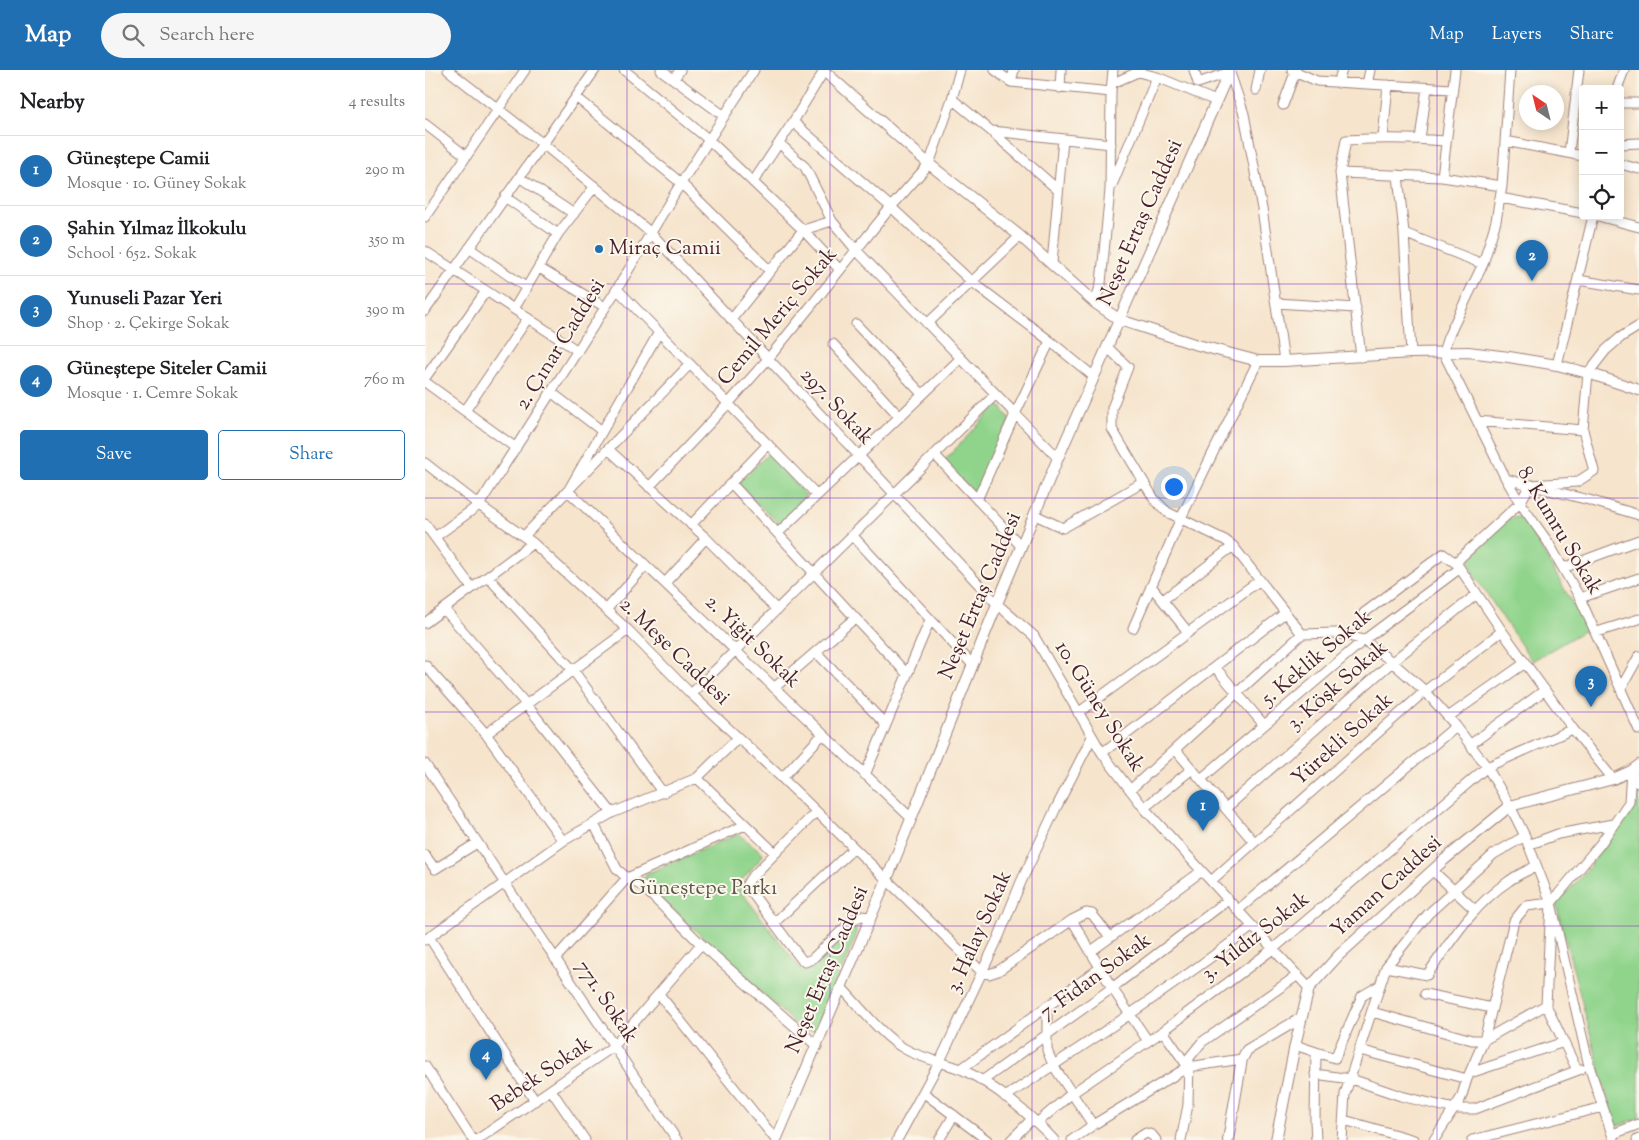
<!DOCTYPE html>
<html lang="en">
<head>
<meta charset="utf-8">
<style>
  body { margin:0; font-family:"Sorts Mill Goudy",serif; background:#f6f6f6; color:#202124 }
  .controls { position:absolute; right:15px; top:15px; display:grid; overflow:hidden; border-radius:5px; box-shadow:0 2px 12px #0003 }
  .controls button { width:45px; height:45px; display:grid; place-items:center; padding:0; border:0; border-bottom:1px solid #e0e0e0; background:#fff; color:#202124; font:25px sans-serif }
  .compass { position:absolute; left:1094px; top:15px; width:45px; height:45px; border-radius:50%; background:#fff; box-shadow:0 2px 12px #0003; rotate:325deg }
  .you { position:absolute; left:748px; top:416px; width:18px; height:18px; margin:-12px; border:4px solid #fff; border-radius:50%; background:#1a73e8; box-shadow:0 0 0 8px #1a73e833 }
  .badge { display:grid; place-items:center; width:32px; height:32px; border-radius:50%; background:#1f6fb2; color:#fff; font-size:16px; font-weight:700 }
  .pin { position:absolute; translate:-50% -41px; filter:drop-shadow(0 1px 2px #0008) }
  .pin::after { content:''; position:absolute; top:26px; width:18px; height:15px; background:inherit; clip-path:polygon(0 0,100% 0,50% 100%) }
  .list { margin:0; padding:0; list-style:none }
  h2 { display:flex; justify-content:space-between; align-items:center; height:65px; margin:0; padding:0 20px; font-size:21px }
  h2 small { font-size:16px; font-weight:400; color:#757577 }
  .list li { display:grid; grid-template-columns:32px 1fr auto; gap:15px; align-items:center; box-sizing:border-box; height:70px; padding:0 20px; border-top:1px solid #e0e0e0 }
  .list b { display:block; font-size:19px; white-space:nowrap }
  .list p { margin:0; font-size:16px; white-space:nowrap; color:#757577 }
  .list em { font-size:16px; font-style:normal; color:#757577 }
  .actions { display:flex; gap:10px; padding:15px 20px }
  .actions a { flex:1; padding:11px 0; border:1px solid #1f6fb2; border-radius:5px; text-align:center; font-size:18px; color:#1f6fb2 }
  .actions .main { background:#1f6fb2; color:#fff }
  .icon { flex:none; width:28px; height:28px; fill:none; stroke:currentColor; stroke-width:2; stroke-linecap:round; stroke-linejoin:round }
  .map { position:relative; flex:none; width:1214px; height:1070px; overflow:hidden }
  header { display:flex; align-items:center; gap:30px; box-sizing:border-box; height:70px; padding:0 25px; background:#1f6fb2; color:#fff }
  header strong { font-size:24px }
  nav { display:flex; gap:28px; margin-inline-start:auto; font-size:18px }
  .search { width:350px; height:45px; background:#f6f6f6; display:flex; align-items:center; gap:12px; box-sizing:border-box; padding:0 18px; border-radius:28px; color:#757577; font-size:19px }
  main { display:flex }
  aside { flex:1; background:#fff }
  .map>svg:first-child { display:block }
  .green { fill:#90d48c; stroke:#6d7a5c }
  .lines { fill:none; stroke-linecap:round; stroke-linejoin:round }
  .minor-casing { stroke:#a0827c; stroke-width:11 }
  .major-casing { stroke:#a0827c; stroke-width:12 }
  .minor { stroke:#fff; stroke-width:9 }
  .major { stroke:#fff; stroke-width:10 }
  .grid { fill:none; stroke:#7b2cbf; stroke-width:1; stroke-opacity:0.55 }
  .poi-dot { fill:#1f6fb2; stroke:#fbf7ec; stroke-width:2 }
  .labels { text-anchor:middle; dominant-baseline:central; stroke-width:4; stroke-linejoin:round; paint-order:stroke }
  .street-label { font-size:21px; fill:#4a1f2b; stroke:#fbf7ec }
  .poi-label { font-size:21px; fill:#4a1f2b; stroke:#fbf7ec; text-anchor:start }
  .park-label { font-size:21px; fill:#5f5548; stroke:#fbf7ec }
</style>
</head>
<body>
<header>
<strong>Map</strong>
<div class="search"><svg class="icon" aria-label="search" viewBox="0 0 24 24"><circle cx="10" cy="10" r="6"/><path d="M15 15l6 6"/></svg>Search here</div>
<nav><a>Map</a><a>Layers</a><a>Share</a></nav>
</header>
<main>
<aside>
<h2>Nearby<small>4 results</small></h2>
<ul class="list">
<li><span class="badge">1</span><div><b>Güneştepe Camii</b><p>Mosque · 10. Güney Sokak</p></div><em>290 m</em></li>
<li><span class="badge">2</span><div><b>Şahin Yılmaz İlkokulu</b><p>School · 652. Sokak</p></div><em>350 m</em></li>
<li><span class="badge">3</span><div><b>Yunuseli Pazar Yeri</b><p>Shop · 2. Çekirge Sokak</p></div><em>390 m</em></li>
<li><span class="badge">4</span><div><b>Güneştepe Siteler Camii</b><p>Mosque · 1. Cemre Sokak</p></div><em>760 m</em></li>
</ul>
<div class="actions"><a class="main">Save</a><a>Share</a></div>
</aside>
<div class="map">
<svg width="1214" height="1070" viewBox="0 0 1214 1070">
  <rect width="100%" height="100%" fill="#fbf7ec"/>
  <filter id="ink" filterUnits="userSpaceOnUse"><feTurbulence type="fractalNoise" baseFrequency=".02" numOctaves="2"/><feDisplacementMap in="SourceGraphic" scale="10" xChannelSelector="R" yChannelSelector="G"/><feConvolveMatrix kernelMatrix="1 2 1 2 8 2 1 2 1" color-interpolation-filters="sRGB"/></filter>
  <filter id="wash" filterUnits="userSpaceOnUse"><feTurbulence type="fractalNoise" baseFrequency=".0096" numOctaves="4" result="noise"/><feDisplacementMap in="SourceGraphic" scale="20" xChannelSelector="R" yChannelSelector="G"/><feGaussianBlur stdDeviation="1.12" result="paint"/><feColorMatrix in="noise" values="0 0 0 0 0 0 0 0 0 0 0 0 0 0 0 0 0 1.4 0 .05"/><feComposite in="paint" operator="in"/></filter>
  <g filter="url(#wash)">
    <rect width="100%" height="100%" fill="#f6e4cc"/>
    <path class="green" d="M572,335L576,337L585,349L552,420L547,421L518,392Z
      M343,384L381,425L357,453L354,454L314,416V412Z
      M1094,447L1101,453L1116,478L1162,559L1107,591L1051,508L1044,490L1082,449Z
      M1211,716L1214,722V1048L1190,1057L1131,834L1162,800L1208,735Z
      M313,764L338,783L337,787L314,813L315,820L378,902L382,901L425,859L430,858L431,860V866L392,957L389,960L380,961L374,958L220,813L219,808L223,803Z"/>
  </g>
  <g filter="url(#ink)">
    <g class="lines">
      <g class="minor-casing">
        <path id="minor" d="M23,0L118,74L226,163L572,534L609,566L677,683L719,738L884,918
          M199,0L283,69L378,160L415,200
          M236,0L298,45
          M570,0L586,12L686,22
          M769,0L773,13L805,2
          M804,0L819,44L837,139L859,291
          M867,0L892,11L1027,19
          M1085,0L1077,116L1071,151L1058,194L1023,267L1018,282L1081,409L1095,433L1123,472L1155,528L1214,660
          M249,9L255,0
          M586,12L589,0
          M688,13L713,2L732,7L791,31
          M913,13L917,0
          M942,14L945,0
          M635,18L636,0
          M1192,19L1199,0
          M831,20L835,0
          M151,27L256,113L345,201
          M527,29L566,61L633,120
          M1195,33H1214
          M858,35L871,0
          M368,52L466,137L546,211L625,271L668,306
          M0,54L41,86
          M567,61L686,74
          M958,68L963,15
          M995,69L1002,18
          M1080,71L1158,86
          M354,73L380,97L407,151L431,180L633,388
          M1195,74L1214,73
          M1144,83L1154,0
          M1195,94L1214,99
          M915,103L1017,107L1077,116
          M973,105L979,163L986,283
          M94,107L149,144
          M1017,107L1030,0
          M328,112L368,52L399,1
          M687,115L732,7
          M80,127L133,164
          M1075,128L1158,143
          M1173,146L1214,157
          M0,147L100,0
          M979,163L1058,194
          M44,178L102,218
          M0,181L153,281
          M627,193L638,69
          M114,198L180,237
          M1153,210L1214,220
          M192,219L392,425
          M670,233L676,213L685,120L686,22L688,0
          M851,233L931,238
          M89,239L133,164L170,116
          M0,241L170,0
          M306,250L378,160L407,151
          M431,254L497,324
          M502,254L595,166
          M234,262L143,421L486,748
          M408,274L474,346
          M682,277L703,297L687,338V359L729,429L742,442L800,470L808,476L877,564L912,563L939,570L967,592L1000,621L1031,656L1062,697L1085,736L1100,766L1126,833L1164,996L1189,1070
          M936,287L915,103L921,70C955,68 987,68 1021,71
          M1132,295L1168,146
          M0,308L61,221
          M0,312L91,378
          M126,322L177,361
          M40,341L103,248
          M1052,351L1158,360
          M183,379L281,468L352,540
          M510,385L596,476
          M0,393L54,435L108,473L203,560L266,624L357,708L557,902L564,904L573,901L647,850L661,843L667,844L685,867
          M1081,409L1164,430L1214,445
          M306,413L482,604
          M1105,415L1152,412L1169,401L1158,360L1163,303L1181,280L1196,267L1214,256
          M224,417L303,334L343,289L466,137L504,94L527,29L535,0
          M552,430L590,344L625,271
          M610,445L638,458L719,412
          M0,454L47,518
          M266,455L343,374
          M353,463L536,288
          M99,466L265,294
          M428,466L547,594
          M10,467L54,435L192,219L256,113L329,0
          M1032,494L1034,489L1095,433L1105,415
          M1138,498L1214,470
          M63,507L148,600L238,723
          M240,513L281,468
          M726,516L763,562
          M1155,528L1214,508
          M738,530L808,476
          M19,539L101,634L187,743
          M181,540L221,495
          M939,543L1018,484L1032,494L1077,561L1148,659L1188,709
          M0,553L108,473
          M708,558L756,448L833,291
          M1172,562L1214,549
          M391,582L461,655
          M0,595L61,664L138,771
          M790,597L839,655
          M349,618L430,548
          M1196,618L1214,586
          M266,624L571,324
          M653,643L835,510
          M1023,647L1100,593
          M61,664L203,560
          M1046,674L1120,620
          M750,679L829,772
          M677,683L860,543
          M0,694L252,1070
          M1206,701L1214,714
          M440,705L505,550
          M272,708L350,783
          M357,708L398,664
          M776,709L939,570L1034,499
          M705,720L877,564
          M719,738L767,699
          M801,738L967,592L1052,524
          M391,742L325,809L322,814L324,819L376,889L380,892L387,889L429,849L436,846L445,847
          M169,754L192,799L202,808L217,816L276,874L392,976
          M1103,775L1133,764L1188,754
          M0,785L10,799L52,773
          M1008,801L1050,840
          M786,811L1000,621L1077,561
          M813,840L1031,656
          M647,850L687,918L723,971
          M349,853L428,779
          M4,867L110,1031
          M0,870L138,771L187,743L272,708L313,668
          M665,882L777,801
          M130,889L202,808L320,755
          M961,897L1002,905C1026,871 1048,835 1084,811C1092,805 1102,801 1111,796
          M416,917C434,936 458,967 480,979C497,989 519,992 538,1000C568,1014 606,1045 629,1070
          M234,924L351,1070
          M1000,924L1067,938
          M622,936V980L628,995L668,1055
          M947,942L1047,970H1059L1089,851L1101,836L1126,833
          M738,961L763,997
          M870,975L891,982L890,1051L891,1070
          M935,980L1042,1009
          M891,982L910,988L937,926L954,916
          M0,996L48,1070
          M536,999L675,898
          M1152,1000L1121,935L1126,833L1176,773L1204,732L1206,701
          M1045,1003L1139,972
          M890,1004L926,1009L976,1026L1030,1039H1050L1156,999
          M557,1011L687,918L803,830
          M126,1020L160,1070
          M499,1023L562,1070
          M580,1027C664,972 748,917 828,856
          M919,1050L989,1070
          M612,1053L646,1024L738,961L848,879L1062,697L1148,659
          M1188,1064L1214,1054
          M52,1070L189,976L276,874
          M472,1070L515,991L574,866L596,812L630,740L667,667
          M514,1070L529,1045
          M586,1070L607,1049
          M647,1070L668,1055L763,997L817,989
          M710,1070L721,1063L727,1065L731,1070
          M756,1070L763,1035L764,988L777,972L873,905
          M917,1070L920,1024L961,897L1003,844L1069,784L1100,766
          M1009,1070L1036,1028L1042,1009L1059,970L1121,935
          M1047,1070L1178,1037
          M1212,1070L1214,1069"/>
      </g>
      <g class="major-casing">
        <path id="major" d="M398,0L504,94L595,166L670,233L695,250L769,274L833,291H859L986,283L1043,282L1084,287L1132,295L1163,303L1214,320
          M351,1070L462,809L572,534L633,388L805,0
          M803,1070L817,989L822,980L876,948
          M851,1070L870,975L884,918L914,885L1019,790L1085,736L1188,709L1206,701L1214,695"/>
      </g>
      <use href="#minor" class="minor"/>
      <use href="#major" class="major"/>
    </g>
  </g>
  <path class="grid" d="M202,0V1070M405,0V1070M607,0V1070M809,0V1070M1012,0V1070M0,214H1214M0,428H1214M0,642H1214M0,856H1214"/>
  <circle class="poi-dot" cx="174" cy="179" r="5"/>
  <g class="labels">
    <g class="street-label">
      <text transform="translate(716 153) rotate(-66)">Neşet Ertaş Caddesi</text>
      <text transform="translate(353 247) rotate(-50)">Cemil Meriç Sokak</text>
      <text transform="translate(136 275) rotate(-58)">2. Çınar Caddesi</text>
      <text transform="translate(411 337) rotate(47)">297. Sokak</text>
      <text transform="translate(1134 461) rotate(59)">8. Kumru Sokak</text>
      <text transform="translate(556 526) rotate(-67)">Neşet Ertaş Caddesi</text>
      <text transform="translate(327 572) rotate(44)">2. Yiğit Sokak</text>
      <text transform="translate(249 582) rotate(44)">2. Meşe Caddesi</text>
      <text transform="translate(892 588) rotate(-40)">5. Keklik Sokak</text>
      <text transform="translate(913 616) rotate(-41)">3. Köşk Sokak</text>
      <text transform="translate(674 637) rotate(58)">10. Güney Sokak</text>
      <text transform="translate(918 670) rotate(-42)">Yürekli Sokak</text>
      <text transform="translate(962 817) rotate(-42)">Yaman Caddesi</text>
      <text transform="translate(555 862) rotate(-66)">3. Halay Sokak</text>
      <text transform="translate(831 867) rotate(-38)">3. Yıldız Sokak</text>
      <text transform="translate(403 900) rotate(-67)">Neşet Ertaş Caddesi</text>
      <text transform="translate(671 907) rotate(-36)">7. Fidan Sokak</text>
      <text transform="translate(181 932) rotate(56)">771. Sokak</text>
      <text transform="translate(117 1005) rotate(-34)">Bebek Sokak</text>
    </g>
    <g class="poi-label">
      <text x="184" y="179">Miraç Camii</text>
    </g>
    <g class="park-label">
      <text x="278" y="819">Güneştepe Parkı</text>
    </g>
  </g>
</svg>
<div class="controls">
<button>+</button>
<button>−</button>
<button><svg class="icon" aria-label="locate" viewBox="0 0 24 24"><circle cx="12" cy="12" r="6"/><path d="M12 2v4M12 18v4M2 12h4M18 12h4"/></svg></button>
</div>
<svg class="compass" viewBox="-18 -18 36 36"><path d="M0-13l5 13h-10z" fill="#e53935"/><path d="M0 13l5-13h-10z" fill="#757577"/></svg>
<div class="you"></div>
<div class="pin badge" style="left:778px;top:761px">1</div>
<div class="pin badge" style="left:1107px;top:211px">2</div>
<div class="pin badge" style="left:1166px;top:637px">3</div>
<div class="pin badge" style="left:61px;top:1010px">4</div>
</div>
</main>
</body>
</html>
